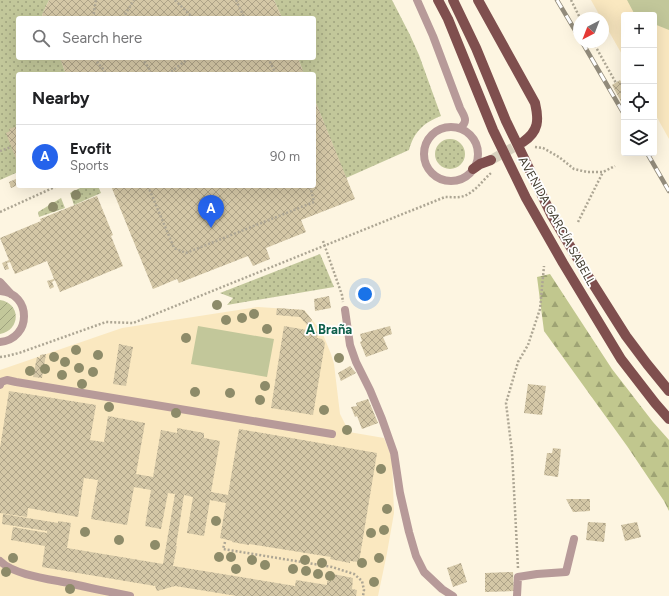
<!DOCTYPE html>
<html lang="en">
<head>
<meta charset="utf-8">
<style>
  body { margin:0; font-family:Figtree,sans-serif; background:#f6f6f6; color:#202124 }
  .controls { position:absolute; right:12px; top:12px; display:grid; overflow:hidden; border-radius:4px; box-shadow:0 4px 16px #0002 }
  .controls button { width:36px; height:36px; display:grid; place-items:center; padding:0; border:0; border-bottom:1px solid #e0e0e0; background:#fff; color:#202124; font:20px sans-serif }
  .compass { position:absolute; left:573px; top:12px; width:36px; height:36px; border-radius:50%; background:#fff; box-shadow:0 4px 16px #0002; rotate:222deg }
  .you { position:absolute; left:365px; top:294px; width:14px; height:14px; margin:-10px; border:3px solid #fff; border-radius:50%; background:#1a73e8; box-shadow:0 0 0 6px #1a73e833 }
  .badge { display:grid; place-items:center; width:26px; height:26px; border-radius:50%; background:#2563eb; color:#fff; font-size:13px; font-weight:700 }
  .pin { position:absolute; translate:-50% -33px; filter:drop-shadow(0 1px 2px #0008) }
  .pin::after { content:''; position:absolute; top:21px; width:14px; height:12px; background:inherit; clip-path:polygon(0 0,100% 0,50% 100%) }
  .list { margin:0; padding:0; list-style:none }
  h2 { display:flex; justify-content:space-between; align-items:center; height:52px; margin:0; padding:0 16px; font-size:17px }
  h2 small { font-size:13px; font-weight:400; color:#757577 }
  .list li { display:grid; grid-template-columns:26px 1fr auto; gap:12px; align-items:center; box-sizing:border-box; height:64px; padding:0 16px; border-top:1px solid #e0e0e0 }
  .list b { display:block; font-size:15px; white-space:nowrap }
  .list p { margin:0; font-size:13px; white-space:nowrap; color:#757577 }
  .list em { font-size:13px; font-style:normal; color:#757577 }
  .icon { flex:none; width:22px; height:22px; fill:none; stroke:currentColor; stroke-width:2; stroke-linecap:round; stroke-linejoin:round }
  .map { position:relative; flex:none; width:669px; height:596px; overflow:hidden }
  .search { position:absolute; background:#fff; box-shadow:0 4px 16px #0002; left:16px; top:16px; width:300px; height:44px; display:flex; align-items:center; gap:10px; box-sizing:border-box; padding:0 14px; border-radius:4px; color:#757577; font-size:15px }
  .panel { position:absolute; background:#fff; box-shadow:0 4px 16px #0002; left:16px; top:72px; width:300px; height:116px; border-radius:4px }
  .map>svg:first-child { display:block }
  .built { fill:#fae8c0 }
  .grass { fill:url(#grass-dots) }
  .forest { fill:url(#forest-firs) }
  .garden { fill:url(#garden-furrows) }
  .pitch { fill:#c2c79a }
  .building { fill:url(#building-cross-hatch) }
  .lines { fill:none; stroke-linecap:round; stroke-linejoin:round }
  .primary-tunnel { stroke:#d7d0bd; stroke-width:10; stroke-dasharray:10 5; stroke-linecap:butt }
  .path { stroke:#ada694; stroke-width:2.5; stroke-dasharray:2 2; stroke-linecap:butt }
  .service { stroke:#b79a99; stroke-width:8 }
  .minor { stroke:#b79a99; stroke-width:8 }
  .primary { stroke:#7f4f4e; stroke-width:10 }
  .rail-casing { stroke:#928b7b; stroke-width:4.5 }
  .rail { stroke:#fff; stroke-width:3; stroke-dasharray:9; stroke-linecap:butt }
  .tree { fill:#8d8b69 }
  .labels { text-anchor:middle; dominant-baseline:central; stroke-width:3.5; stroke-linejoin:round; paint-order:stroke }
  .street-label { font-size:12px; fill:#413c2e; stroke:#fff }
  .neighbourhood-label { font-size:13px; font-weight:bold; fill:#10604c; stroke:#fff }
</style>
</head>
<body>
<div class="map">
<svg width="669" height="596" viewBox="0 0 669 596">
  <defs>
    <pattern id="grass-dots" width="8" height="8" patternUnits="userSpaceOnUse"><rect width="8" height="8" fill="#c2c79a"/><path d="M2 2h.1M6 6h.1" fill="none" stroke="#9fa37e" stroke-width="1.8" stroke-linecap="round"/></pattern>
    <pattern id="forest-firs" width="22" height="20" patternUnits="userSpaceOnUse"><rect width="22" height="20" fill="#c1c78e"/><path d="M5 1l3.5 6h-7zM16 11l3.5 6h-7z" fill="#9ea374"/></pattern>
    <pattern id="garden-furrows" width="10" height="10" patternUnits="userSpaceOnUse"><rect width="10" height="10" fill="#c2c79a"/><path d="M-1 1l2-2M0 10L10 0M9 11l2-2" fill="none" stroke="#9fa37e"/></pattern>
    <pattern id="building-cross-hatch" width="8" height="8" patternUnits="userSpaceOnUse"><rect width="8" height="8" fill="#d4c7a6"/><path d="M0 0l8 8M0 8l8-8" fill="none" stroke="#aea388"/></pattern>
  </defs>
  <rect width="100%" height="100%" fill="#fdf5e1"/>
  <path class="built" d="M591,0H669V139L654,112V15H624V58L603,21V18H601Z
    M258,307L304,310L322,332L331,354L334,364L340,414L349,432L384,438L392,458L394,513L387,553L378,596H0V370L122,328Z"/>
  <path class="grass" d="M0,0H49L42,15L43,18H18V58H60L66,74H18V172L0,180Z
    M274,0H392L410,35L419,55L441,116C423,123 414,132 409,150L346,178L314,98V74H304L298,58H314V18H282Z
    M435 154a15 15 0 1 1 30 0a15 15 0 1 1-30 0Z
    M84,186H98L101,193L74,205L70,193Z
    M61,198L65,208L39,217L38,212Z
    M320,254L334,287L227,305L233,298L220,293Z"/>
  <path class="forest" d="M550,274L612,369L653,422L669,440V511L664,501L627,446L544,331L537,277Z"/>
  <path class="garden" d="M0,300C21,303 21,330 0,334Z"/>
  <path class="pitch" d="M627,0H669V30L654,24V15H635Z
    M198,326L274,339L267,377L191,364Z"/>
  <path class="building" d="M49,0H274L282,18H43L42,15Z
    M60,58H298L304,74H66Z
    M620,80L624,87V107L612,85Z
    M314,98L355,199L301,220L306,232L266,248L270,259L253,266L248,256L179,283L177,279L153,289L111,186H314Z
    M18,126V164L6,133L10,131L9,129Z
    M18,178V185L11,188L9,182Z
    M97,196L113,235L111,236L123,266L60,292L55,280L52,282L54,287L50,289L47,281L54,279L47,261L15,274L10,262L7,263L9,269L5,270L2,263L9,260L0,238L41,221L40,219Z
    M329,296L331,308L315,311L314,299Z
    M277,308L304,310L312,320L307,325L300,317L276,315Z
    M284,326L318,332L317,338L322,339L325,343L313,415L271,408Z
    M390,326L392,334L383,337L388,349L366,357L360,342L362,341L360,334Z
    M119,344L133,347L126,386L113,384Z
    M46,354L42,378L33,377L37,357L40,358V355Z
    M350,366L356,373L341,381L338,373Z
    M528,384L546,386L542,415L524,413Z
    M9,391L96,405L90,440L104,442L108,416L145,423L136,474L153,477L161,430L177,433V428L204,433V438L220,441L211,492L228,495L239,429L377,453L359,562L350,561V563L330,559L331,557L249,544V545L232,542V541L220,538L226,503L210,500L204,536L187,533L193,497L184,495L176,546H177L173,566L295,586L296,580L327,585V581H332L333,574L353,578L352,589L357,590L356,596H237L175,586L157,591L155,586L42,567L45,546L11,540L13,527L47,533V531L2,524L3,514L58,523V521L71,523L67,548L163,564L175,494L168,493L161,529L145,526L151,490L134,487L127,525L91,519L98,480L84,478L78,517L28,508L27,517L0,513V448Z
    M368,399L378,423L362,429L357,416L355,417L351,407L357,406L356,403Z
    M553,448L561,449L558,477L544,475L547,453H552Z
    M566,499H590V511L573,512Z
    M588,522L606,523L604,542L586,540Z
    M637,522L641,537L625,541L621,525Z
    M461,563L467,582L453,587L447,568Z
    M513,572L514,591L485,592V573Z"/>
  <g class="lines">
    <path class="primary-tunnel" d="M491,160L523,142"/>
    <path class="path" d="M175,0L193,18
      M236,0L244,17
      M571,0L580,18
      M93,18L96,0
      M123,18L134,0
      M593,42L616,83
      M95,58C98,65 103,67 106,74
      M142,58L150,70L151,74
      M268,58L276,74
      M168,74L189,58
      M535,147L543,148L559,157L574,169L587,172H603L615,166
      M0,151L11,147
      M148,186L174,248L186,253L314,202L310,186
      M0,212L57,186
      M578,222L603,172
      M323,241L342,295L343,302
      M0,357L7,356L19,353L106,322L133,323L445,197C451,197 458,198 464,196C475,192 483,180 491,173
      M225,542L223,549L332,567L354,574L362,581L364,590L363,596
      M518,568L512,452L506,403L518,362L528,345L540,309L544,266"/>
    <path class="service" d="M0,385L1,382L7,380L16,382L332,434
      M0,561C14,575 49,579 69,583C89,588 110,592 130,596"/>
    <path class="minor" d="M417,0L433,36L460,108C464,116 469,121 460,128
      M424 154a27 27 0 1 1 54 0a27 27 0 1 1-54 0Z
      M0,282L11,294
      M0,291C32,293 32,339 0,342
      M345,310L350,345L356,362L370,390L382,419L394,453L400,493L409,532L416,556L424,572L442,589L453,596
      M517,596L518,577L537,574L566,572L574,539"/>
    <path class="primary" d="M438,0L448,19L493,130L526,198L563,263L621,359L655,403L669,419
      M453,0L476,48L506,121L552,216L588,276L626,336L647,364L669,391
      M478,0L535,103C539,120 539,131 523,142
      M473,169L480,164L491,160"/>
    <g class="rail-casing">
      <path id="rail" d="M557,0L579,37
        M582,42L624,114
        M647,153L669,191"/>
    </g>
    <use href="#rail" class="rail"/>
  </g>
  <g class="tree">
    <circle cx="76" cy="195" r="5"/>
    <circle cx="53" cy="207" r="5"/>
    <circle cx="217" cy="305" r="5"/>
    <circle cx="254" cy="314" r="5"/>
    <circle cx="242" cy="318" r="5"/>
    <circle cx="226" cy="320" r="5"/>
    <circle cx="267" cy="329" r="5"/>
    <circle cx="186" cy="338" r="5"/>
    <circle cx="76" cy="350" r="5"/>
    <circle cx="98" cy="355" r="5"/>
    <circle cx="54" cy="357" r="5"/>
    <circle cx="339" cy="358" r="5"/>
    <circle cx="65" cy="362" r="5"/>
    <circle cx="79" cy="368" r="5"/>
    <circle cx="45" cy="369" r="5"/>
    <circle cx="30" cy="371" r="5"/>
    <circle cx="93" cy="372" r="5"/>
    <circle cx="62" cy="375" r="5"/>
    <circle cx="82" cy="384" r="5"/>
    <circle cx="265" cy="386" r="5"/>
    <circle cx="195" cy="392" r="5"/>
    <circle cx="230" cy="393" r="5"/>
    <circle cx="260" cy="400" r="5"/>
    <circle cx="109" cy="407" r="5"/>
    <circle cx="324" cy="410" r="5"/>
    <circle cx="176" cy="413" r="5"/>
    <circle cx="347" cy="430" r="5"/>
    <circle cx="381" cy="469" r="5"/>
    <circle cx="387" cy="509" r="5"/>
    <circle cx="216" cy="521" r="5"/>
    <circle cx="384" cy="530" r="5"/>
    <circle cx="85" cy="532" r="5"/>
    <circle cx="371" cy="533" r="5"/>
    <circle cx="119" cy="540" r="5"/>
    <circle cx="155" cy="545" r="5"/>
    <circle cx="219" cy="557" r="5"/>
    <circle cx="231" cy="557" r="5"/>
    <circle cx="13" cy="558" r="5"/>
    <circle cx="379" cy="558" r="5"/>
    <circle cx="252" cy="560" r="5"/>
    <circle cx="305" cy="560" r="5"/>
    <circle cx="322" cy="563" r="5"/>
    <circle cx="362" cy="563" r="5"/>
    <circle cx="265" cy="565" r="5"/>
    <circle cx="236" cy="569" r="5"/>
    <circle cx="293" cy="569" r="5"/>
    <circle cx="306" cy="571" r="5"/>
    <circle cx="6" cy="572" r="5"/>
    <circle cx="318" cy="574" r="5"/>
    <circle cx="330" cy="576" r="5"/>
    <circle cx="374" cy="582" r="5"/>
    <circle cx="70" cy="589" r="5"/>
  </g>
  <g class="labels">
    <g class="street-label">
      <text transform="translate(557 221) rotate(61)">AVENIDA GARCÍA SABELL</text>
    </g>
    <g class="neighbourhood-label">
      <text x="329" y="329">A Braña</text>
    </g>
  </g>
</svg>
<div class="controls">
<button>+</button>
<button>−</button>
<button><svg class="icon" aria-label="locate" viewBox="0 0 24 24"><circle cx="12" cy="12" r="6"/><path d="M12 2v4M12 18v4M2 12h4M18 12h4"/></svg></button>
<button><svg class="icon" aria-label="layers" viewBox="0 0 24 24"><path d="M12 4l9 5-9 5-9-5zM3 14l9 5 9-5"/></svg></button>
</div>
<svg class="compass" viewBox="-18 -18 36 36"><path d="M0-13l5 13h-10z" fill="#e53935"/><path d="M0 13l5-13h-10z" fill="#757577"/></svg>
<div class="you"></div>
<div class="pin badge" style="left:211px;top:228px">A</div>
<div class="search"><svg class="icon" aria-label="search" viewBox="0 0 24 24"><circle cx="10" cy="10" r="6"/><path d="M15 15l6 6"/></svg>Search here</div>
<section class="panel">
<h2>Nearby<small></small></h2>
<ul class="list">
<li><span class="badge">A</span><div><b>Evofit</b><p>Sports</p></div><em>90 m</em></li>
</ul>
</section>
</div>
</body>
</html>
